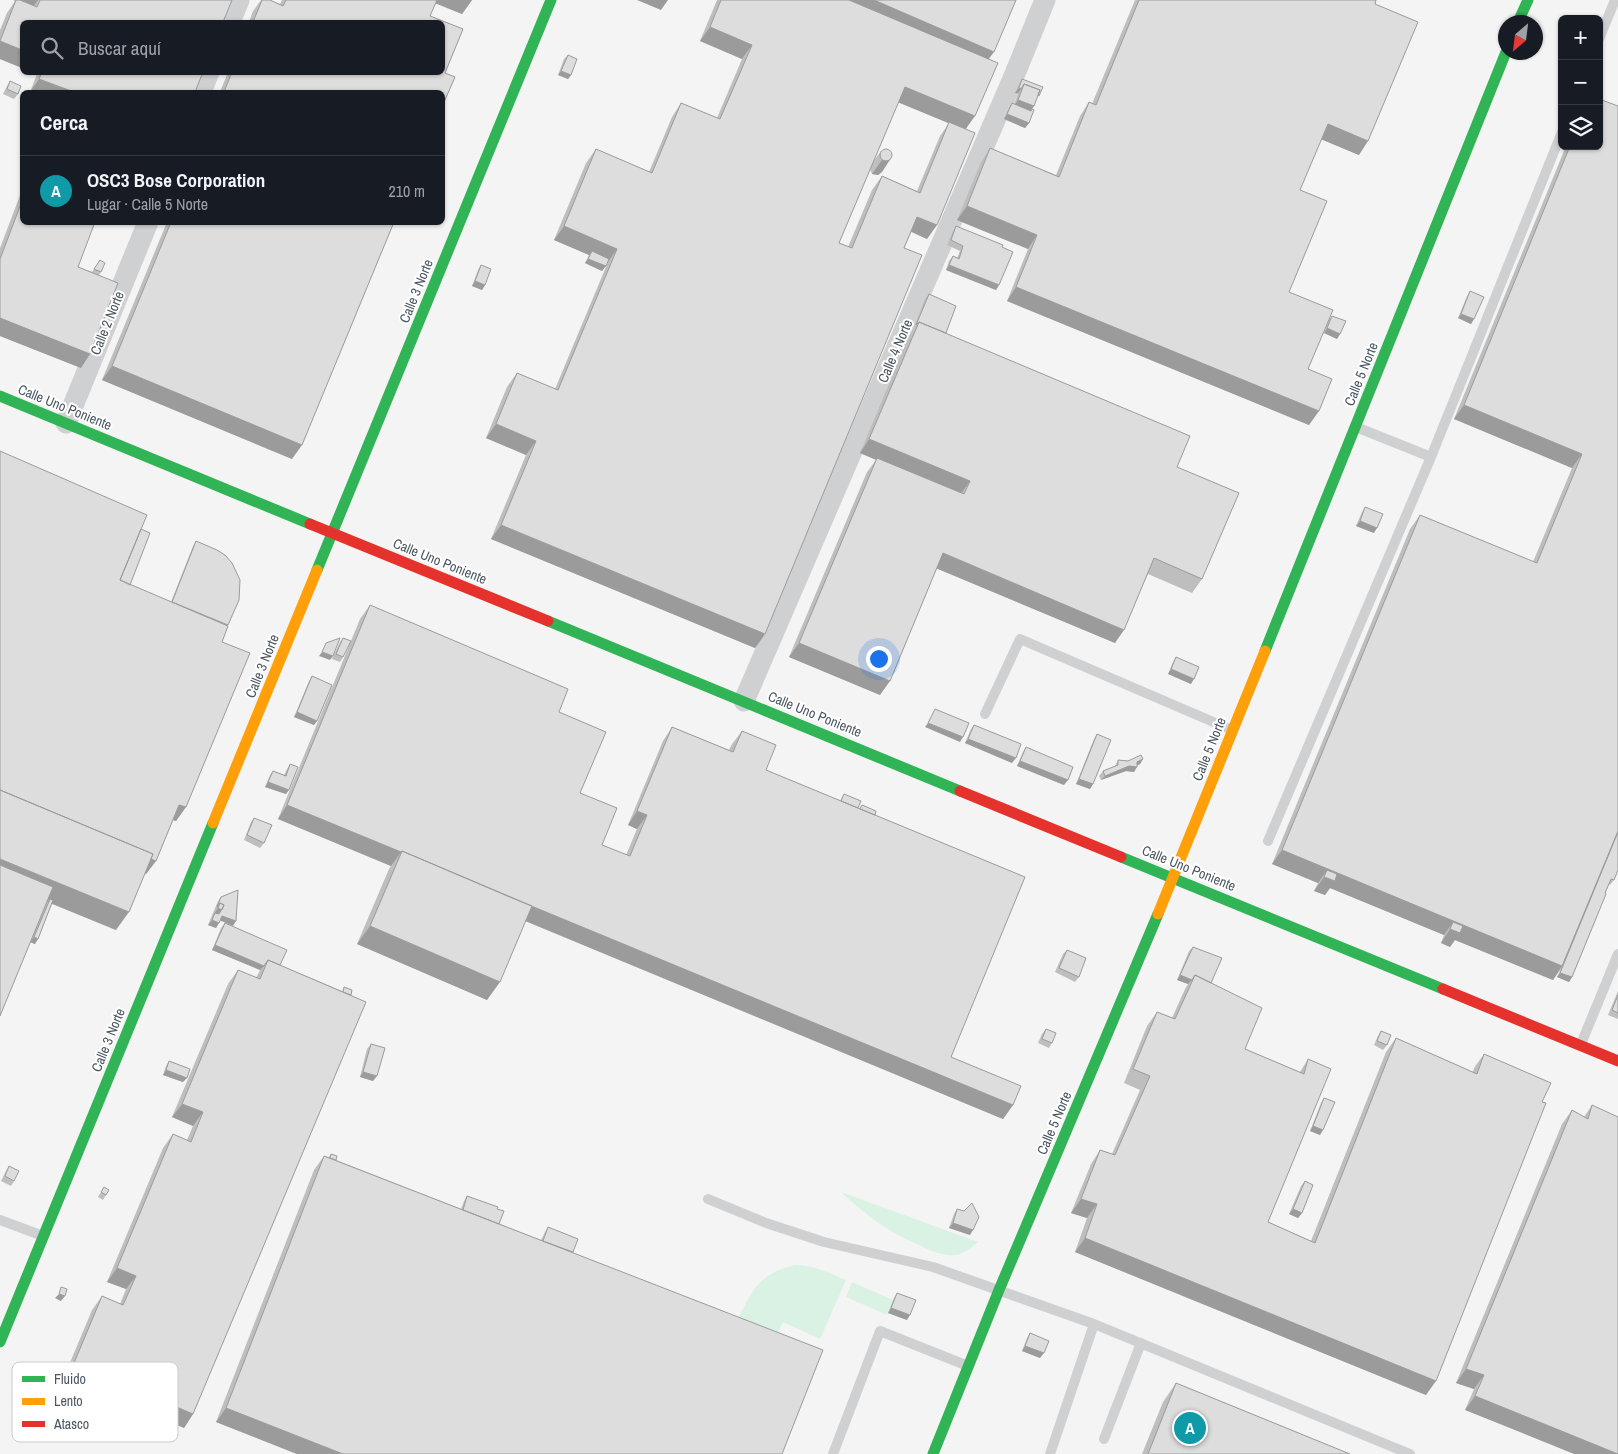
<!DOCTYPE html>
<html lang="es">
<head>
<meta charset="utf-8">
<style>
  body { margin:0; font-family:"Archivo Narrow",sans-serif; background:#20242c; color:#f1f3f6 }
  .controls { position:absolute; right:15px; top:15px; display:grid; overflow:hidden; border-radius:8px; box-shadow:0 1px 4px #0004 }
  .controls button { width:45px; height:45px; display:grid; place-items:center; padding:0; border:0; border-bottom:1px solid #363941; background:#171b24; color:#f1f3f6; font:25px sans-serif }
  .compass { position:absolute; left:1498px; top:15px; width:45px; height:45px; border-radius:50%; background:#171b24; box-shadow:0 1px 4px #0004; rotate:208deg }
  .you { position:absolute; left:878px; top:658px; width:18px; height:18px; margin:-12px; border:4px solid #fff; border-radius:50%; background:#1a73e8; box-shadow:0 0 0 8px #1a73e833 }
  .badge { display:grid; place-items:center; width:32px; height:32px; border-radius:50%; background:#868d94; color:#fff; font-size:16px; font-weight:700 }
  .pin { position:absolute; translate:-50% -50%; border:2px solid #fff; box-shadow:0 1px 5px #0006 }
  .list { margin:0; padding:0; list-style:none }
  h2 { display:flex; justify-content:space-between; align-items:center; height:65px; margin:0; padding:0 20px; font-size:21px }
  h2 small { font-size:16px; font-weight:400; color:#9ea1a6 }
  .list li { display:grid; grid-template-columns:32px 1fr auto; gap:15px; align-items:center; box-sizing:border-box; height:70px; padding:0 20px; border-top:1px solid #363941 }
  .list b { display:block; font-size:19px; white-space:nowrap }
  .list p { margin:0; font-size:16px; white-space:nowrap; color:#9ea1a6 }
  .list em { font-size:16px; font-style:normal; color:#9ea1a6 }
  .icon { flex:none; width:28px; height:28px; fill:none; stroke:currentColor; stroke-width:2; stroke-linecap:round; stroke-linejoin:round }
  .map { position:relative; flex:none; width:1618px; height:1454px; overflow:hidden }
  .search { position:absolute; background:#171b24; box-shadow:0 1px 4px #0004; left:20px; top:20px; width:425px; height:55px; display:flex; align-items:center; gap:12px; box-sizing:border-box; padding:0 18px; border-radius:8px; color:#9ea1a6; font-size:19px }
  .panel { position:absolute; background:#171b24; box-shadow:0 1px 4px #0004; left:20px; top:90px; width:425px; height:135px; border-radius:8px }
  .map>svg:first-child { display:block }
  .green { fill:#d9f2e3 }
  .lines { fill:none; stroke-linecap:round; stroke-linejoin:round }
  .lane { stroke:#ced0d2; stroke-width:10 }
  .street { stroke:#ced0d2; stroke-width:21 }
  .fast { stroke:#30b455; stroke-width:11 }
  .slow { stroke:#ff9f0a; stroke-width:11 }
  .jam { stroke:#e5322d; stroke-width:11 }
  .wall { fill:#bebebf; fill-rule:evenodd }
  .shaded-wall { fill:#9b9b9b }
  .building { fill:#ddddde; stroke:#9b9b9b }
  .labels { text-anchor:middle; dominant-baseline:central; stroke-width:4; stroke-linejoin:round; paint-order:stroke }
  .street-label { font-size:14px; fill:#4a5661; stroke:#fff }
  .key { fill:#fff; stroke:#c9ccd0; stroke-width:1 }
  .key-label { font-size:14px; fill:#4a5661 }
</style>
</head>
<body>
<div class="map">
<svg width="1618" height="1454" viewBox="0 0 1618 1454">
  <rect width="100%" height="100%" fill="#f4f4f4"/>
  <path class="green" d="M841,1192L978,1242C971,1248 964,1254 955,1255C943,1256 931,1251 921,1246C888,1232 867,1216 841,1192Z
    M795,1265C813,1265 829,1273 846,1280L820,1339L783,1322L773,1343L734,1325C753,1292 755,1275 795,1265Z
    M852,1282L893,1300L887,1315L846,1297Z"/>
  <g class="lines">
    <path class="lane" d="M1599,39L1615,0
      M1431,457L1562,132
      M985,714L1020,639L1232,730
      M1268,841L1431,457L1356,427
      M1581,1044L1618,954
      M708,1199L766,1223L824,1242L933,1267L1094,1324L1410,1454
      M0,1220L43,1236
      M1104,1439L1141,1343
      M833,1454L880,1331L968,1366
      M1050,1454L1094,1324"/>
    <path class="street" d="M230,22L239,0
      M201,92L209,72
      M66,423L148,222
      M744,701L1012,81L1045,0"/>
    <path class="fast" d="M1518,22L1528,0
      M0,396L310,524
      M317,570L551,0
      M548,621L960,791
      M1265,651L1506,52
      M1121,857L1443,989
      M0,1342L213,823
      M933,1454L999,1290L1158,914"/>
    <path class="slow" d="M213,823L317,570
      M1158,914L1265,651"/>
    <path class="jam" d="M310,524L548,621
      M960,791L1121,857
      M1443,989L1618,1061"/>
  </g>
  <path class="wall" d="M13,0H232L22,22V68L0,59V30L7,13L15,1Z
    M261,0H270L280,4L282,0H472L462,14L436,3L430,16L463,29L445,73L455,77L442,107V92H220L228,72H442V22H249L253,11Z
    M717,0H1016L989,59L966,129L927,239L911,232L904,248L765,634L755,648L491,539L526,455L486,438L507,387L517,373L555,389L608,262L602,271L585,263L589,255L554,240L586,163L596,149L649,172L672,117L681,103L717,118L742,59L700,41ZM898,102L949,123L940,136L917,191L882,176L872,190L848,247L839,243L870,169L872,174L878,175L882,172L891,158L881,151L873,162Z
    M1135,0H1376L1375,4L1359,155L1321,139L1300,190L1289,292L1308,369L1309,425L1007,301L1028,249L957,220L981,162L990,148L1056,175L1080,116L1089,102L1092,104Z
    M568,55L571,75L568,79L558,75L564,59Z
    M34,72H203L195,92H30L37,74Z
    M1022,79L1036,101L1032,109L1029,123L1025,128L1004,119L1009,108L1012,103L1014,104L1018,94L1015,93L1019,84Z
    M10,81L18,94L14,99L3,94L7,86Z
    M1566,146H1599L1614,880L1610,885L1609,884L1572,977L1569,982L1557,977L1561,969L1553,980L1455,940L1450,947L1441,943L1444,935L1330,888L1325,895L1314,891L1318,883L1272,864L1410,529L1420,515L1533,562L1572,468L1454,419Z
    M22,190V222L78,267L92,272L100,260L101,272L99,275L81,368L0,336V248Z
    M167,222H394L292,459L102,380Z
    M956,226L1002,247L999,285L996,290L946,270L949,261L953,256L957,258L960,251L947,245L953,231Z
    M481,265L485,285L482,290L472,286L478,270Z
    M1470,291L1474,319L1471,324L1458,318L1467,296Z
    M929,294L946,333L1177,467L1202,579L1192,593L1148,574L1115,643L937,568L880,695L789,657L867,472L876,460L860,453L909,336L913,330L925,299Z
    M1332,316L1340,334L1337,339L1324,333L1329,320Z
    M1365,507L1374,533L1356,526L1362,512Z
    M141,529L130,585L171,602L193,546L196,541L228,625L222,642L186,807L176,821L173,820L156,861L146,874H144L116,930L52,904L35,944L30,942Z
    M370,605L559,712L580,793L602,845L626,855L637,829L628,825L663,741L672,727L729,750L732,744L742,731L766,770L840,801L844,794L859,809L862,805L875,815L951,1057L1013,1105L1003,1119L525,921L487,1000L357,944L389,869L391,866L278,819L360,619Z
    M343,638V657L340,662L332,659L340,642Z
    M1176,657L1191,684L1168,674L1173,662Z
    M312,676L317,721L314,725L294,717L309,681Z
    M974,725L1012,763L965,743L971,729Z
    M1097,734L1093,784L1090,789L1076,784L1094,739Z
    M1026,747L1064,785L1017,766L1023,752Z
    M1143,759L1140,764L1137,765L1134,772L1126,771L1101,780L1099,776L1103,771L1115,766L1118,760L1128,761Z
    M290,764L286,794L265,787L270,775L273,771L284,775L287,769Z
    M254,818L264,843L260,848L244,840L251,822Z
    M221,897L220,921L216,928L208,925L218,901Z
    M225,923L280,965L342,991L344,987L193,1414L184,1428L64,1377L92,1310L102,1296L120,1304L126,1289L107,1282L163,1148L173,1134L187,1140L193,1126L172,1117L228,984L238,970L256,978L260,970L212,950L221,928Z
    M1193,947L1245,1049L1300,1072L1308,1059L1268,1222L1311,1241L1386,1052L1396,1038L1473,1072L1474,1068L1484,1054L1542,1102L1426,1395L1075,1252L1087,1218L1071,1213L1091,1164L1100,1150L1112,1154L1140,1090L1124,1083L1147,1026L1157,1012L1172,1018L1185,989L1188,984L1177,980L1189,951Z
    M1067,950L1079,977L1075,982L1055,972L1063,954Z
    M1618,991V1019L1608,1015Z
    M1046,1029L1052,1043L1049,1048L1038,1043L1042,1034Z
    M1381,1031L1387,1045L1383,1050L1374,1045L1378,1036Z
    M371,1044L373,1081L360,1077L367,1049Z
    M169,1061L183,1082L163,1075L166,1066Z
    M1324,1098L1320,1135L1310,1131L1321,1103Z
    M1592,1105L1618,1454L1465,1410L1474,1389L1456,1383L1562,1124L1572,1110L1584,1117Z
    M331,1154L336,1160L461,1209L464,1201L467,1196L497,1209L499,1224L541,1240L545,1232L548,1227L573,1252L782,1454H297L216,1422L314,1170L324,1156L329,1157Z
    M9,1166L14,1181L11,1186L1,1181L6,1171Z
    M1305,1181L1302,1213L1298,1218L1289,1214L1301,1186Z
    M104,1187L106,1195L103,1200L98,1197Z
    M957,1209L970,1235L949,1228L954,1214Z
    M897,1293L907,1320L888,1313L894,1298Z
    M1030,1333L1040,1358L1022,1351L1027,1338Z
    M1176,1383L1350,1454H1142L1163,1402Z"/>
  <path class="shaded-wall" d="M16,0H38L33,7Z
    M433,0H472L462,14L432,2Z
    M637,0H668L661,10Z
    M832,0H874L994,52L984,65Z
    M710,27L752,45L742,59L700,41Z
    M0,41L22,50V68L0,59Z
    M561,71L571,75L568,79L558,75Z
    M39,79L74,92H30Z
    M905,87L975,116L965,130L895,101Z
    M1019,88L1021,89L1018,93H1015Z
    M1018,100L1034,106L1027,116L1012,109Z
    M1007,114L1029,123L1025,128L1004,119Z
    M1328,124L1368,141L1359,155L1318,138Z
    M891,158L882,172L878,175L872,174L882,160Z
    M967,206L1037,235L1028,249L957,220Z
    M917,217L937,225L927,239L908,230Z
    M564,226L617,249L608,262L592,251L589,255L554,240Z
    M588,259L606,266L602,271L585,263Z
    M949,265L999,285L996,290L946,270Z
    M475,281L485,285L482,290L472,286Z
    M1016,287L1319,411L1309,425L1007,301Z
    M1461,314L1474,319L1471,324L1458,318Z
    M0,318L90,354L81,368L0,336Z
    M1327,328L1340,334L1337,339L1324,333Z
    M112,366L302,445L292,459L102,380Z
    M1464,405L1582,454L1572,468L1454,419Z
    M496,424L536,441L526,455L486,438Z
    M869,439L970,481L960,495L860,453Z
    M1360,521L1377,528L1374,533L1356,526Z
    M501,525L765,634L755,648L491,539Z
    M943,553L1124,630L1115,643L933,567Z
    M799,643L890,681L880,695L789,657Z
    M322,652L333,656L330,660L319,656Z
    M1171,669L1194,679L1191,684L1168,674Z
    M297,712L317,721L314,725L294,717Z
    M928,723L963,737L960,742L925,727Z
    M968,739L1016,758L1012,763L965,743Z
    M1143,759L1140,764L1134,767H1137L1134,772L1126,771L1101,780L1105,776Z
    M1020,761L1068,780L1064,785L1017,766Z
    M1079,779L1093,784L1090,789L1076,784Z
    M268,782L289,790L286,794L265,787Z
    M0,796L156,861L146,874L0,814Z
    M179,805L186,807L176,821L170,819Z
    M287,805L401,852L391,866L278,819Z
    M637,811L647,815L637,829L628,825Z
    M1282,850L1562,966L1553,980L1455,940L1450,947L1441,943L1450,929L1453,922L1444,935L1330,888L1325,895L1314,891L1324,877L1327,870L1318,883L1272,864Z
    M401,852L1013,1105L1003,1119L395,867Z
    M0,859L129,912L116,930L48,902L50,899L47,902L0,882Z
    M218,908L222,910L215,919V913L212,917Z
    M222,916L236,921L233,926L219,920Z
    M212,920L219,923L216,928L208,925Z
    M370,926L500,982L487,1000L357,944Z
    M34,937L38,939L35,944L30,942Z
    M215,945L264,966L260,970L212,950Z
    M1560,973L1572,977L1569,982L1557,977Z
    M1180,975L1192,980L1188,984L1177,980Z
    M166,1070L187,1078L183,1082L163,1075Z
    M363,1072L377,1076L373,1081L360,1077Z
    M182,1104L203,1112L193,1126L172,1117Z
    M1313,1126L1323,1130L1320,1135L1310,1131Z
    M1081,1199L1097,1204L1087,1218L1071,1213Z
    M1293,1209L1302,1213L1298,1218L1289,1214Z
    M953,1223L973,1230L970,1235L949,1228Z
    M1085,1238L1436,1381L1426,1395L1075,1252Z
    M117,1268L136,1276L126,1289L107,1282Z
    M59,1294L65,1296L61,1301L55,1298Z
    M891,1308L910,1315L907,1320L888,1313Z
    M1025,1346L1044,1353L1040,1358L1022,1351Z
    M74,1363L193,1414L184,1428L64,1377Z
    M1466,1369L1484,1375L1474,1389L1456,1383Z
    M1475,1396L1618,1454H1574L1465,1410Z
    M226,1408L343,1454H297L216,1422Z"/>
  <path class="building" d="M16,0H20L37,7L40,0H232L223,22H22V50L0,41Z
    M262,0H270L283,6L286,0H437L430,16L463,29L445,73L455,77L442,107V92H224L232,72H442V22H253Z
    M721,0H849L998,63L975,116L905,87L839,243L852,248L882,176L920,193L949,122L975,133L937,225L917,217L904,248L922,255L765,634L501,525L536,441L496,424L517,373L558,390L617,249L564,226L596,149L652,173L681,103L720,119L752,45L710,27Z
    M874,0H1016L994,52Z
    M1139,0H1376L1375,4L1418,22L1368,141L1328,124L1300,190L1327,201L1289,292L1333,310L1308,369L1332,379L1319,411L1016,287L1037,235L967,206L990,148L1059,177L1089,102L1096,105Z
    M568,55L577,59L571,75L561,71Z
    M42,72H203L195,92H74L39,79Z
    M1022,79L1043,87L1039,96L1038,95L1040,90L1024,84L1021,89L1019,88Z
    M10,81L21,86L18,94L7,89Z
    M1024,84L1040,90L1034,106L1018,100Z
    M1599,99L1618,106V831L1562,966L1282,850L1420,515L1537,563L1582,454L1464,405L1570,146H1599Z
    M1012,103L1031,111L1032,109L1034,110L1029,123L1007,114Z
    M880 155a6 6 0 1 1 12 0a6 6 0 1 1-12 0Z
    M22,201V222H95L78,267L118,283L90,354L0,318V259Z
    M171,222H394L302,445L112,366Z
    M956,226L1003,245L1002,247L1013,252L999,285L949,265L953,256L959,259L963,246L951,240Z
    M592,251L609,259L606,266L588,259Z
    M100,260L105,263L101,272L94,269Z
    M481,265L491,269L485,285L475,281Z
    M1470,291L1484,297L1474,319L1461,314Z
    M929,294L956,306L946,333L919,322L916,325Z
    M1332,316L1346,321L1340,334L1327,328Z
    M919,322L1190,436L1177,467L1239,493L1202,579L1154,558L1124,630L943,553L890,681L799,643L877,458L964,494L970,481L869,439Z
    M0,451L147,515L120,580L228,626L222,642L250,653L186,807L179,805L156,861L151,859L153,854L0,790Z
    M1365,507L1383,514L1377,528L1360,521Z
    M141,529L150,533L130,585L120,580Z
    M196,541L217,550L225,555L232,563L240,580L239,600L228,625L172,602Z
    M370,605L568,689L559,712L606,732L580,793L617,808L602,845L630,856L647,815L637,811L672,727L733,752L742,731L776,745L766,770L1025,877L951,1057L1021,1086L1013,1105L512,898L402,851L401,852L287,805Z
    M340,638L333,656L322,652L326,643Z
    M343,638L351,641L343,657L336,654Z
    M1176,657L1199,667L1194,679L1171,669Z
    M312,676L332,685L317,721L297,712Z
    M935,709L969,723L963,737L928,723Z
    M974,725L1021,744L1016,758L968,739Z
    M1097,734L1111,740L1093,784L1079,779Z
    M1026,747L1073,767L1068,780L1020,761Z
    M1141,755L1143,759L1137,762V767L1129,766L1105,776L1103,771L1118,765V760L1128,761Z
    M290,764L298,767L289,790L268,782L273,771L286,776Z
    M0,790L153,854L129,912L0,859Z
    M844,794L861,801L858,808L841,801Z
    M862,805L876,811L875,815L860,809Z
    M254,818L272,825L264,843L247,835Z
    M1618,832V870L1614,880L1611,879L1605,893L1606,894L1572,977L1560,973Z
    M402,851L532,906L500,982L370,926Z
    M0,865L53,887L0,1016Z
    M1327,870L1337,874L1335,881L1324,877Z
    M238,890L236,921L222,916L219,923L212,920L215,913L219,914L224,905L220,903L217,907L221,897Z
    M50,899L53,900L38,939L34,937Z
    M220,903L224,905L222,910L218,908Z
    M1453,922L1463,926L1460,933L1450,929Z
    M225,923L287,950L280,965L268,960L264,966L215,945Z
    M1193,947L1222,958L1211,983L1195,975L1192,980L1180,975Z
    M1067,950L1086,958L1079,977L1059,968Z
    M268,960L366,1002L193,1414L74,1363L102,1296L123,1305L136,1276L117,1268L173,1134L191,1142L203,1112L182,1104L238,970L260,979Z
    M1195,975L1262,1008L1245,1049L1304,1074L1308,1059L1331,1069L1268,1222L1315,1243L1396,1038L1477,1074L1484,1054L1551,1083L1542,1102L1546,1103L1436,1381L1085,1238L1097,1204L1081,1199L1100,1150L1115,1155L1150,1076L1133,1069L1157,1012L1175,1019Z
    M344,987L352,990L351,995L343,992Z
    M1618,995V1013L1612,1010Z
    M1046,1029L1056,1033L1052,1043L1042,1039Z
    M1381,1031L1391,1035L1387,1045L1377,1041Z
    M371,1044L385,1048L377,1076L363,1072Z
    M169,1061L190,1069L187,1078L166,1070Z
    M1324,1098L1335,1102L1323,1130L1313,1126Z
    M1592,1105L1618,1117V1454L1475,1396L1484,1375L1466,1369L1572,1110L1588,1119Z
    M331,1154L337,1156L336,1160L330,1158Z
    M324,1156L823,1350L782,1454H343L226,1408Z
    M9,1166L19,1171L14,1181L5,1176Z
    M1305,1181L1313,1185L1302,1213L1293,1209Z
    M104,1187L109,1190L106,1195L101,1192Z
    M467,1196L498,1207L497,1209L504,1211L499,1224L463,1210Z
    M972,1203L979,1217L973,1230L953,1223L957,1209L964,1211Z
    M548,1227L578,1239L573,1252L543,1241Z
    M61,1287L67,1289L65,1296L59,1294Z
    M897,1293L916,1300L910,1315L891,1308Z
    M1030,1333L1049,1341L1044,1353L1025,1346Z
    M1176,1383L1350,1454H1148Z"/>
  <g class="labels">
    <g class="street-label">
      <text transform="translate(416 291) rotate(-68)">Calle 3 Norte</text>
      <text transform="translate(107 323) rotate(-68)">Calle 2 Norte</text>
      <text transform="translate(895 351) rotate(-67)">Calle 4 Norte</text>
      <text transform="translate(1361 374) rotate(-68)">Calle 5 Norte</text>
      <text transform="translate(65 407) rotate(22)">Calle Uno Poniente</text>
      <text transform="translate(440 561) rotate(22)">Calle Uno Poniente</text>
      <text transform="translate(262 666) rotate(-68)">Calle 3 Norte</text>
      <text transform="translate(815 714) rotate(22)">Calle Uno Poniente</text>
      <text transform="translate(1209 749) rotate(-68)">Calle 5 Norte</text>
      <text transform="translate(1189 868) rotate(22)">Calle Uno Poniente</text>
      <text transform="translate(108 1040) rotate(-68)">Calle 3 Norte</text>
      <text transform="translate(1054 1123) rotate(-67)">Calle 5 Norte</text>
    </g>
  </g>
  <rect x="12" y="1362" width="166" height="80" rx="8" class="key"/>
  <rect x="22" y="1376" width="23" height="6" fill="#30b455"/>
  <rect x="22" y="1398" width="23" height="7" fill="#ff9f0a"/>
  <rect x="22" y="1421" width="23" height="6" fill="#e5322d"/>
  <g class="key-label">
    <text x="54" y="1384">Fluido</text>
    <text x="54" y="1406">Lento</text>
    <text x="54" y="1429">Atasco</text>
  </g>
</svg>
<div class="controls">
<button>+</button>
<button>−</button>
<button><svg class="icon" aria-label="layers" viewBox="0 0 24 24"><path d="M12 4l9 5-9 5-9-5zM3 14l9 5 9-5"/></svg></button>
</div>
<svg class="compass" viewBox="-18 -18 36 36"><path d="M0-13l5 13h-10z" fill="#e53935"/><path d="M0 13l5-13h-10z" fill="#9ea1a6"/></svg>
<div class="you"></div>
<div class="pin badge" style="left:1190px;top:1428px;background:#0f9aa8">A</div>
<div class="search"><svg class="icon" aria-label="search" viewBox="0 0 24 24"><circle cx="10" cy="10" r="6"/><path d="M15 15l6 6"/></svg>Buscar aquí</div>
<section class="panel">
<h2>Cerca<small></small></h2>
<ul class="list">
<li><span class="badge" style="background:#0f9aa8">A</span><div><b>OSC3 Bose Corporation</b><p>Lugar · Calle 5 Norte</p></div><em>210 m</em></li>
</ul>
</section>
</div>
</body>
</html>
